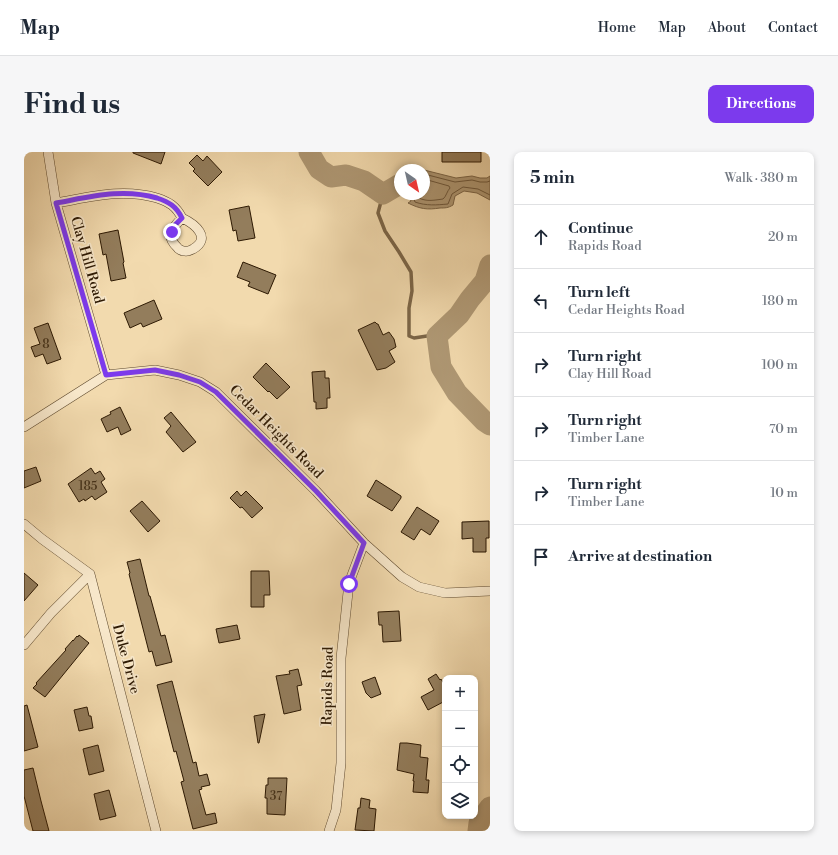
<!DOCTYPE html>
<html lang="en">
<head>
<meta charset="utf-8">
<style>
  body { margin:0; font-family:"Libre Bodoni",serif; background:#f6f6f7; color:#1f2937 }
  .controls { position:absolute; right:12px; bottom:12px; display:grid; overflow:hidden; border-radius:8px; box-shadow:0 2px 6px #0003 }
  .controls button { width:36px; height:36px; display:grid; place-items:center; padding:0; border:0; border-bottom:1px solid #e0e1e3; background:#fff; color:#1f2937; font:20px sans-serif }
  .compass { position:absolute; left:370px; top:12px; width:36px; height:36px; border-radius:50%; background:#fff; box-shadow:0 2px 6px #0003; rotate:146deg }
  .stop { position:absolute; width:12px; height:12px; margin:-9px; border:3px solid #7c3aed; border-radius:50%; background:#fff }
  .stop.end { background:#7c3aed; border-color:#fff; box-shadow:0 1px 4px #0008 }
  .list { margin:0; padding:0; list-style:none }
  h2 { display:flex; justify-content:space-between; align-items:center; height:52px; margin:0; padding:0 16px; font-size:17px }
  h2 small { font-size:13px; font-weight:400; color:#747a83 }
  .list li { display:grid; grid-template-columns:26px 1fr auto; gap:12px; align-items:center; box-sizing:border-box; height:64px; padding:0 16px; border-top:1px solid #e0e1e3 }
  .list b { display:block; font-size:15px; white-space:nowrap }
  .list p { margin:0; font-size:13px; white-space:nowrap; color:#747a83 }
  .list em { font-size:13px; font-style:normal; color:#747a83 }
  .icon { flex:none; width:22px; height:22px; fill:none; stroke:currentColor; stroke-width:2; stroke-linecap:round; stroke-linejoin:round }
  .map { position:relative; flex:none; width:466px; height:679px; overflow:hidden; border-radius:8px }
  header { display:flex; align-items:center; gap:24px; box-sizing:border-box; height:56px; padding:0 20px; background:#fff; border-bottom:1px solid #e0e1e3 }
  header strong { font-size:19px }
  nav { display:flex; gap:22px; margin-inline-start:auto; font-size:14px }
  .intro { display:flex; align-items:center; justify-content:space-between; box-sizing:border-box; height:96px; padding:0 24px }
  h1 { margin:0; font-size:28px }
  .button { padding:10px 18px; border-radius:8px; background:#7c3aed; color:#fff; font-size:14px; font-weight:700 }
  main { display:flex; gap:24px; padding:0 24px }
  aside { flex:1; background:#fff; border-radius:8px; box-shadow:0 2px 6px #0003 }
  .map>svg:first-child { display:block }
  .water { fill:#af9874; stroke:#7b6547 }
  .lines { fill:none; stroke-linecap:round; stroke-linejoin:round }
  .shore { stroke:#6e583c; stroke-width:1 }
  .stream { stroke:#7b6547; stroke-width:3.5 }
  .river { stroke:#af9874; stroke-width:21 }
  .building { fill:#937d5c; stroke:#2d1903 }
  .minor-casing { stroke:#5e492e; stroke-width:10 }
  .minor { stroke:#f7e7ca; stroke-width:9 }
  .route { stroke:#7c3aed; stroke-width:5 }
  .labels { text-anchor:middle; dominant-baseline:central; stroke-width:3.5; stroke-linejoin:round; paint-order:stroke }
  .number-label { font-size:12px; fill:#463219 }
  .street-label { font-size:14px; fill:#2d1903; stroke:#f7e7ca }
</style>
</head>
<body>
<header>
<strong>Map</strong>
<nav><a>Home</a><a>Map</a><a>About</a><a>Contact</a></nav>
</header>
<div class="intro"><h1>Find us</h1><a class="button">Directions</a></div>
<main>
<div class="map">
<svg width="466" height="679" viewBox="0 0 466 679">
  <rect width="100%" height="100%" fill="#f2daae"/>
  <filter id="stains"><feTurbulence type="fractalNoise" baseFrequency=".005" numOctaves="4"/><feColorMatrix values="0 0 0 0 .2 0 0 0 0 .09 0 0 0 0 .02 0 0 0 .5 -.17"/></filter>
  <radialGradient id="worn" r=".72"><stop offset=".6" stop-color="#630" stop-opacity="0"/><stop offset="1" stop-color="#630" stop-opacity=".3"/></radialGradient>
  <path class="water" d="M400,18L432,26L448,24L456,26H463L466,24V48L453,41L440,39L431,44L429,53C424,56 421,56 416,56C403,58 396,57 384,51L387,49L384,42H400Z"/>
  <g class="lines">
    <path class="shore" d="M400,22L431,30L448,28L456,30H463L466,29
      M388,42L391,50C402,54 413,53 424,52L428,42L439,35L454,37L466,43
      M394,42L395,46C403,50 411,48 419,47C422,45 423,39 426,36L425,34L400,27"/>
    <path class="stream" d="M359,42L354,61L361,79L375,100L387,120L388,139L385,156V184L390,186L403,184H413"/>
    <path class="river" d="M285,0L295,17L307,25L322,23L340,29L359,42L376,32
      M466,113L461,129L446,147L435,163L413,184L417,215L433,241L460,269L466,273
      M454,679L455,671L466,655"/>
  </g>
  <path class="building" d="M109,0H141L137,12L109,1Z
    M418,0H457V10H418Z
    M173,3L179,9L183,4L198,20L184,34L169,19L171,17L165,11Z
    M225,54L231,86L214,89L212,78L209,79L205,58Z
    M94,78L100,110L99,111L102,126L87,129L82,102L79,103L75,82Z
    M219,110L252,123L244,142L224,134L226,130L213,125Z
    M130,148L138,167L119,175L117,171L106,176L100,161Z
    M351,170L353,172H354L359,183L365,180L370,187L372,195L365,199L371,210L362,216L353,218L334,178Z
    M24,171L37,207L23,212L19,202L11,205L7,195L16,192L10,176Z
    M242,211L266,235L253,247L245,239L244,240L229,225Z
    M301,219V226H305L306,246H303V256L292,257V250H290L288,220Z
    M96,255L107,278L97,283L94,275L83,280L77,267L87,262L86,260Z
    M147,260L172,290L159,300L142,280L147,274L140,266Z
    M12,315L17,329L0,336V319Z
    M67,316L71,322L76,319L81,327L77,330L83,340L71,348L68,344L61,349L60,347L55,350L44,332Z
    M352,328L377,344V346L368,359L343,344Z
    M213,339L217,344L222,339L239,356L228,366L218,355L216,356L206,346Z
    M118,349L136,369L124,380L106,359Z
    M393,355L415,369L406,383L397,377L390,388L377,380Z
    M465,369V386H462V400H449V386L438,387V370Z
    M116,407L125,444H126L137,484L141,483L148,510L132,514L128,499L125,500L105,422L106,421L103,410Z
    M227,419H245L246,443H240V455H227Z
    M0,421L14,433L0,449Z
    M375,459L377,489L359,490L358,473H355L354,460Z
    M213,473L216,487L195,491L192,477Z
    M55,483L65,491L21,545L9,536L13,532L12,531L42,498L41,497L49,488V489L53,484L54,485Z
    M274,517L278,533L273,534L277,558L260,562L252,524L266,522L265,519Z
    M412,522L416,528L417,527L421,534V549L404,558L397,545L410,538L404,527Z
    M351,525L357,542L347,546L342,541L338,530Z
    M148,529L169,611L172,610L175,624L183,622L186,633L177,635L178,637L175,638L182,663L191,661L193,671L169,677L157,630L160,629L152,599L150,600L133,533Z
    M3,553L14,595L0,599V554Z
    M63,555L65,564H67L69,576L55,579L50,558Z
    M241,562L235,591H234L230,564Z
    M376,591H383L397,593L396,605L404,606L402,628H405L404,641L389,640L390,629H389L390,622L373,618Z
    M74,593L80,619L65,623L59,597Z
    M9,616L17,649L25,679H9L0,644V618Z
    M244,626H263L261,663L243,662V646H241L242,633H244Z
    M85,638L92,664L76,668L70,642Z
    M337,646L346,648L345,656L352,657L350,679L331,678L334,656H336Z"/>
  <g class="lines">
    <g class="minor-casing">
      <path id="minor" d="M24,0L32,51L82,223
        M32,51C67,45 98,36 133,46C145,50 152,54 158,66C171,72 188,86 169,97C167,98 164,100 160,99C158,99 154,97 153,95C141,84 149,75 158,66
        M0,275L82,223L131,218L155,223L176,230L192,240L292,339L340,391L378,425L395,435L421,441L466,439
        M0,372L18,387L66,422L132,679
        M0,493L27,461L66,422
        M305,679L312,658L317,611V506L325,431L340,391"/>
    </g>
    <use href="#minor" class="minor"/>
  </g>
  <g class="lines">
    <path class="route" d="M148,80L150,74L158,66C152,54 145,50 133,46C98,36 66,45 32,51L82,223L131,218L155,223L176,230L192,240L292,339L340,391L325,432"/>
  </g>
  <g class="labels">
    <g class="number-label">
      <text x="22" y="192">8</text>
      <text x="64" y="334">185</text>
      <text x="252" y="644">37</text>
    </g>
    <g class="street-label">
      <text transform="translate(63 108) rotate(74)">Clay Hill Road</text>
      <text transform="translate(252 280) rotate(45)">Cedar Heights Road</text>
      <text transform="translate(102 507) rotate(75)">Duke Drive</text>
      <text transform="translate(304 534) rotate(-89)">Rapids Road</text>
    </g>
  </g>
  <rect width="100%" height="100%" filter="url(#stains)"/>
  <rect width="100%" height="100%" fill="url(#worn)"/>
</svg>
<div class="controls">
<button>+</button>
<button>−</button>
<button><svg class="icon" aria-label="locate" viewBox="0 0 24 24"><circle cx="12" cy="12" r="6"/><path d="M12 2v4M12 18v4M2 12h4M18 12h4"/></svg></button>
<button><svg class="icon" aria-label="layers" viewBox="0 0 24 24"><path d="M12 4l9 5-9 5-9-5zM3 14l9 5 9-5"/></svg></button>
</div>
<svg class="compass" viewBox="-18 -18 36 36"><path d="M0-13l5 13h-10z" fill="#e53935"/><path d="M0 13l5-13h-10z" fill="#747a83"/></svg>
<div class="stop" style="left:325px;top:432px"></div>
<div class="stop end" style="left:148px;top:80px"></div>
</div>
<aside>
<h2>5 min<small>Walk · 380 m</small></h2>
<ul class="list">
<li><svg class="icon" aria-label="ahead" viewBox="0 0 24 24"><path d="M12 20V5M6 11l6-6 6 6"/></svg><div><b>Continue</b><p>Rapids Road</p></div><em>20 m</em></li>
<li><svg class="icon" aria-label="left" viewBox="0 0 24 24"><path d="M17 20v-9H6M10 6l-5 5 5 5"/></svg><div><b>Turn left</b><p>Cedar Heights Road</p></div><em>180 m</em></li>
<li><svg class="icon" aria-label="right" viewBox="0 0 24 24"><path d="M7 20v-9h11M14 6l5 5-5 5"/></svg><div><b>Turn right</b><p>Clay Hill Road</p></div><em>100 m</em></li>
<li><svg class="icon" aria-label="right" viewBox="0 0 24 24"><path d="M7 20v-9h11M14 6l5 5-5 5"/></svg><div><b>Turn right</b><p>Timber Lane</p></div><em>70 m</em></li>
<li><svg class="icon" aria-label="right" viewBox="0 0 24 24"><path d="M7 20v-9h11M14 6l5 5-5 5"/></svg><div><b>Turn right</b><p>Timber Lane</p></div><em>10 m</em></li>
<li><svg class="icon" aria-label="arrive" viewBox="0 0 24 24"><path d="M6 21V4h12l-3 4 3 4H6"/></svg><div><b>Arrive at destination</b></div></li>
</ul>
</aside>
</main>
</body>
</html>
